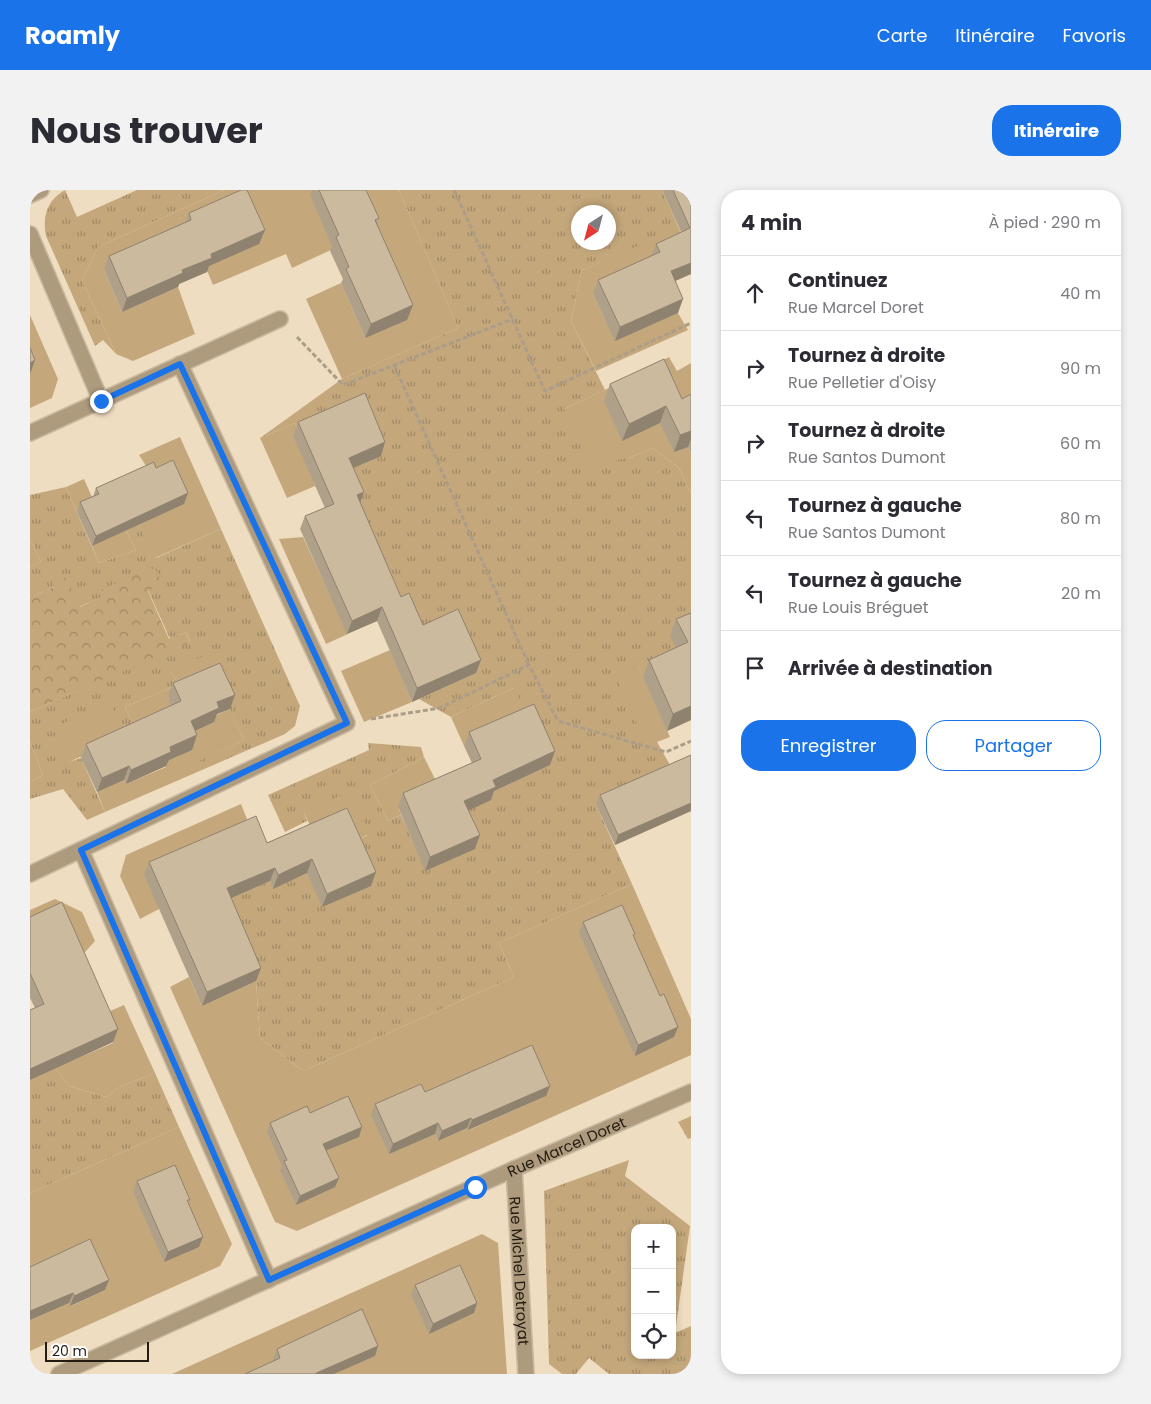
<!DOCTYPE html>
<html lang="fr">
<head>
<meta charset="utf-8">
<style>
  body { margin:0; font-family:Poppins,sans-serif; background:#f2f2f3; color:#2b2b33 }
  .controls { position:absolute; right:15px; bottom:15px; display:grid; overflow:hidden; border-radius:10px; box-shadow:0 2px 8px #0003 }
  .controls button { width:45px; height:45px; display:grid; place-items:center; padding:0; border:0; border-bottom:1px solid #e1e1e2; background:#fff; color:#2b2b33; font:25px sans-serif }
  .compass { position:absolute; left:541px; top:15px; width:45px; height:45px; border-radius:50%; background:#fff; box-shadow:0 2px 8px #0003; rotate:216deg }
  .scale { position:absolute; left:15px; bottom:12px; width:104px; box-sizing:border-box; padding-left:5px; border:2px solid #231c12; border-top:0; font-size:14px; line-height:18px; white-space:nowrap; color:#231c12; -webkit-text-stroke:4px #fff; paint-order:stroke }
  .stop { position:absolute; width:15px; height:15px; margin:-11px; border:4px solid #1a73e8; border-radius:50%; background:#fff }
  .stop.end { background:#1a73e8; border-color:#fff; box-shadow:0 1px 5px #0008 }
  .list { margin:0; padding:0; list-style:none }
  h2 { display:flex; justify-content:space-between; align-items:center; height:65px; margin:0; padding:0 20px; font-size:21px }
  h2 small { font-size:16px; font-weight:400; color:#7c7c81 }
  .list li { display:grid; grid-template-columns:32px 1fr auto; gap:15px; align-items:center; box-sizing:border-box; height:75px; padding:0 20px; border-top:1px solid #e1e1e2 }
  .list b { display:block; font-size:19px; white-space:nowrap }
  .list p { margin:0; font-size:16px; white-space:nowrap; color:#7c7c81 }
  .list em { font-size:16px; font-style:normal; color:#7c7c81 }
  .actions { display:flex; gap:10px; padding:15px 20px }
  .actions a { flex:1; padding:11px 0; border:1px solid #1a73e8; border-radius:20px; text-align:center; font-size:18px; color:#1a73e8 }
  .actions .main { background:#1a73e8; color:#fff }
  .icon { flex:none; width:28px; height:28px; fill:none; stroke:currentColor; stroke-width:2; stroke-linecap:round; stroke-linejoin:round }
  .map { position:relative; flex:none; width:661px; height:1184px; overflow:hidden; border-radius:20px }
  header { display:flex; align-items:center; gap:30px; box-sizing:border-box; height:70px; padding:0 25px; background:#1a73e8; color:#fff }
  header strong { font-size:24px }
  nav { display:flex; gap:28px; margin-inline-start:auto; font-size:18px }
  .intro { display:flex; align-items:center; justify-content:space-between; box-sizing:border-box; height:120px; padding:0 30px }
  h1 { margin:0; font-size:35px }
  .button { padding:12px 22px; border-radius:20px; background:#1a73e8; color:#fff; font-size:18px; font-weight:700 }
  main { display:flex; gap:30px; padding:0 30px }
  aside { flex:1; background:#fff; border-radius:20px; box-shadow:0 2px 8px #0003 }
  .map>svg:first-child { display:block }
  .grass { fill:url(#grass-tufts); fill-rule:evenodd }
  .park { fill:url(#park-crowns) }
  .garden { fill:#c4a87c; fill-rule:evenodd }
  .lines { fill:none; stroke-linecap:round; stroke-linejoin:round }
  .street-casing { stroke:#cabaa2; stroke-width:18 }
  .path { stroke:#ab9d87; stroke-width:3; stroke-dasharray:5 2.5; stroke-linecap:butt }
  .street { stroke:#ae9b7e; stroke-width:15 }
  .wall { fill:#afa089 }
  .shaded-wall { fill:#8f826f }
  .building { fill:#ccba9f; stroke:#8f826f }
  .route { stroke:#1a73e8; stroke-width:6 }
  .labels { text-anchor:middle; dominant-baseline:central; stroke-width:4; stroke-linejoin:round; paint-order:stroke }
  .street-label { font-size:15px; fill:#231c12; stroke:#fff }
</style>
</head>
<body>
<header>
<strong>Roamly</strong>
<nav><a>Carte</a><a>Itinéraire</a><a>Favoris</a></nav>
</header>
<div class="intro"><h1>Nous trouver</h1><a class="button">Itinéraire</a></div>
<main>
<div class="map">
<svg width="661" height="1184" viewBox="0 0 661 1184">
  <defs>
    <pattern id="grass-tufts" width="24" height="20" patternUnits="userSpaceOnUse" patternTransform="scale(1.25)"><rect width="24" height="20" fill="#c4a87c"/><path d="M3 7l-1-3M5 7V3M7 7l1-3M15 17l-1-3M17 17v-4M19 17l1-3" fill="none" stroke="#9f8864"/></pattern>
    <pattern id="park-crowns" width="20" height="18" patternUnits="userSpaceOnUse" patternTransform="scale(1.25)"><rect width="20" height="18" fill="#c4a87c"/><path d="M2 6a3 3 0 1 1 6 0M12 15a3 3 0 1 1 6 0" fill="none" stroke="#9f8864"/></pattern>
  </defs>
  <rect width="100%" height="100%" fill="#efddc1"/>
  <path class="grass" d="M35,0L47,27L107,0H194L68,57L52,90L86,164L73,150L65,156L16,46C12,27 17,10 35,0Z
    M369,0H632L655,52L621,68L615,54L552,80L541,131L575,200L534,219L599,268L623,258L649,278L661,304V437L652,469L613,487L609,477L615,551L627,552L649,591L566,615L602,694L469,753L484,787L273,881L230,848L226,791L168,722L240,691L244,698L277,683L322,653L338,645L274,623L277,631L255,642L238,605L339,560L338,553L391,557L394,567L340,595L358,631L371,625L396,681L429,625L484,498L421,527L389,509L446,483L388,449L265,233L230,248L312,189L428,138ZM548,22H578V52H548Z
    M36,297L69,373L106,360L96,340L108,334L126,368L191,339L270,516L265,536L255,544L172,580L168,571L214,550L185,487L141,482L149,494L95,517L107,543L38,572L51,568L75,622L57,630L33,599L0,609V592L13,585L0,552V522L160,451L156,442L140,449L118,400H71L74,406L49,417L24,397L0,407V377L11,372L0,349V305Z
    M25,878L39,896L76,907L90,897L125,883L149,937L0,1003V890Z
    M661,926V948L658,949L648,932Z
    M599,970L595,986L660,1036L645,1143L661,1136V1184H579L559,1168L546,1184H532L519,1174L514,1001ZM605,1038H642V1165H605Z"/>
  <path class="park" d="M124,376L132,394L118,401L139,449L156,442L160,452L0,522V407L24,397L23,393L36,387L50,417L73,406L71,400Z"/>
  <path class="garden" d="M194,0H291L303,59L262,78L256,64L183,95L176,78L74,80L92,122L148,97L165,144L103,171L86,164L52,90L68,57Z
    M324,0H369L428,138L312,189L276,109L311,93L335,148Z
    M615,53L625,76L563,104L585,150L648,123L658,140L566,181L541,131L552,80Z
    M0,125L28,189L22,208L0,218Z
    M639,167L647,181L661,173V218L592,251L630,233L658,257L661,263V304L649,278L623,258L599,268L559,275L534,219L575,200Z
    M265,233L270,243L285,296L257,308L230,248Z
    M150,247L191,339L125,368L108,334L120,282L109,265Z
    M54,289L65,314L47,322L36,297Z
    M96,340L106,360L69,373L62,356Z
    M273,347L318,444L296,454L249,349Z
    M0,349L11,372L0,377Z
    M360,460L382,512L334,532L311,481Z
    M179,463L190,483L138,507L146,526L107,543L95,517L149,494L141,482Z
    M609,477L640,547L627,552H615L586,487Z
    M484,498L499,527L434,556L421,527Z
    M80,512L97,547L38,572L23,538Z
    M200,519L214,550L169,571L172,580L75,622L67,602L94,590L96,594L136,577L134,572C156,546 168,532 200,519Z
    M0,552L13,585L0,592Z
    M394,567L410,599L368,617L371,625L358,631L340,595Z
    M320,601L339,644L322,653L284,644L274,623Z
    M211,614L221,639L129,719L110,729L90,686L96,665Z
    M602,694L661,829V865L267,1041L245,1032L140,797L159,787L172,816L226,791L230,848L273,881L484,787L469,753ZM516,906L439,940L437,938L408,951L405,944Z
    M25,709L52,722L65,751L48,770L0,738V720Z
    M94,815L125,883L90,897L76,907L39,896L25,878L83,853L71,825Z
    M149,937L202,1054L190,1076L0,1161V1130L39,1113L41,1116L75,1100L0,1085V1003Z
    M452,1044L468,1053L477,1184H304L243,1170L246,1178L234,1184H142Z"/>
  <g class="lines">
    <g class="street-casing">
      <g id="street">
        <path d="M0,5L11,0"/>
        <path d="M0,44L71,211"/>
        <path d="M0,243L250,129"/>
        <path d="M51,660L239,1090"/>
        <path d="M0,684L317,533L150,174"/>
        <path id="s1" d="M484,979L496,1184"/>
        <path id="s2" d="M29,1184L484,979L661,902"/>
      </g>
    </g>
    <path class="path" d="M424,0L515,201L661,133
      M267,147L313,195L483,129
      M364,175L499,475
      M341,529L410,518L499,475L528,531L636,562L661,551"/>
    <use href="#street" class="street"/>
  </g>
  <path class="wall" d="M282,0H336L349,28L347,34L377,130L335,148L311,93L313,89L300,61L302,56L280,5Z
    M632,0H661V84L645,91L648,123L585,151L563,104L568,90L621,66L626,54L651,42Z
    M159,23L235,40L229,54L179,76L177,82L149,94L148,97L92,122L74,80L79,66L156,32Z
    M580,194L652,209L661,204V263L658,257L644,262L630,233L592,251L574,211Z
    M268,232L355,252L351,266L323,278L330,312L371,407L393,435L451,470L446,483L382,512L347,431L317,444L270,339L275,326L295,318L263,246Z
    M126,278L154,314L62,356L47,322L50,312L63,307L66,298Z
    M661,423V530L637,541L613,487L619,470L646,458L640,446L646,429Z
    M143,493L200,519L187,524L184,532L165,541L162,560L139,570L136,576L96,594L94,590L67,602L51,568L56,554L141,516L138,507Z
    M439,542L525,561L520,575L464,601L461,610L439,620L445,659L395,681L368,617L373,603L442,573L434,556Z
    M661,565V621L585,655L566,615L570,605Z
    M317,618L341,696L292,717L277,683L243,699L240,691L201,708L231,778L226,791L172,816L114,685L119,672L237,653Z
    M0,727L88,839L83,852L0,890V820L5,818L0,808Z
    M553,732L604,748L644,847L605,866L549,743Z
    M520,896L516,906L438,940L437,938L408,951L405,944L359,964L341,925L345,914L395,902Z
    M280,923L329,947L296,960L305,997L266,1015L250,980L252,976L237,942L240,933Z
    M107,991L159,1013L169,1057L134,1072L103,1002Z
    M0,1077L75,1100L40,1116L39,1113L0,1130Z
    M385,1095L447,1113L444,1123L399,1144L381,1105Z
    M348,1156L345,1166L243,1171V1170L247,1159Z"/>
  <path class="shaded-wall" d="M235,40L229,54L179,76L177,82L149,94L148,97L92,122L97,108L152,80L181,64Z
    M661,73V84L636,95L641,81Z
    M653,109L648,123L585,151L590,137Z
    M383,115L377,130L335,148L341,134Z
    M5,170L0,184V173Z
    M636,216L630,233L592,251L599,234Z
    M661,241V249L658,257L644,262L650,245Z
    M355,252L351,266L314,282L319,268Z
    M334,302L329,316L327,305Z
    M158,303L154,314L62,356L66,346Z
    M352,417L347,431L317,444L322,431Z
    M451,470L446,483L382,512L387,498Z
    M205,505L200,519L187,524L184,532L156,545L161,531L187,512Z
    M661,516V530L637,541L643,524Z
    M167,545L162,560L139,570L136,576L96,594L101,580L140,557Z
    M525,561L520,575L464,601L461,610L429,625L434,611L463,590Z
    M99,576L94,590L67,602L72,588Z
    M661,613V621L585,655L588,645Z
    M450,645L445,659L395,681L400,667Z
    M282,669L277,683L243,699L248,685Z
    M245,678L240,691L192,712L197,698Z
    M346,682L341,696L292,717L297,704Z
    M231,778L226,791L172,816L177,802Z
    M648,837L644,847L605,866L608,855Z
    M88,839L83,852L0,890V879Z
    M520,896L516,906L438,940L442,930Z
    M441,928L437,938L408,951L412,941Z
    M408,933L405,944L359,964L363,954Z
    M332,937L329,947L290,963L293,954Z
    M309,988L305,997L266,1015L270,1006Z
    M173,1047L169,1057L134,1072L138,1062Z
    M79,1090L75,1100L40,1116L44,1106Z
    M43,1103L39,1113L0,1130V1121Z
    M447,1113L444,1123L399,1144L403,1134Z
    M348,1156L345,1166L304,1184H284Z"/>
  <path class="building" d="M211,0H217L235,40L181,64L182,68L152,80L153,83L97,108L79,66L161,30L159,23Z
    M289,0H336L349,28L345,30L383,115L341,134L316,79L319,77L306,47L309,45Z
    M643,0H661V73L641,81L653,109L590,137L568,90L630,62L626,54L660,38Z
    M0,158L5,170L0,173Z
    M634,169L652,209L661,204V241L650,245L636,216L599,234L580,194Z
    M335,203L355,252L319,268L334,302L327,305L371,407L379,403L393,435L428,419L451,470L387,498L352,417L322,431L275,326L304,314L268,232Z
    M143,270L158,303L66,346L50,312L69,304L66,298L124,272L126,278Z
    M661,423V516L643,524L619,470L658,452L646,429Z
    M190,473L205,505L187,512L189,518L161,531L167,545L140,557L141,562L101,580L99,576L72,588L56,554L151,511L143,493Z
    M504,514L525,561L463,590L466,597L434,611L450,645L400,667L373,603L451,569L439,542Z
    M661,565V613L588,645L570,605Z
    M317,618L346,682L297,704L282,669L248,685L245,678L197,698L231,778L177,802L119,672L226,626L237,653Z
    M32,712L88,839L0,879V820L14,814L0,783V727Z
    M592,715L605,744L603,745L630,806L634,804L648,837L608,855L553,732Z
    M502,855L520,896L442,930L441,928L412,941L408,933L363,954L345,914L391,894L395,902Z
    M318,906L332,937L293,954L309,988L270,1006L254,971L257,970L240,933L277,916L280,923Z
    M145,975L160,1010H157L173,1047L138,1062L107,991Z
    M60,1049L79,1090L44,1106L43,1103L0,1121V1077Z
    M430,1075L447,1113L403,1134L385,1095Z
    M332,1119L348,1156L284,1184H215L250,1168L247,1159Z"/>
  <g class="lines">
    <path class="route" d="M71,211L150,174L317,533L51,660L239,1090L445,997"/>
  </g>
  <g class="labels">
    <g class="street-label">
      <text stroke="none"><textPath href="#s2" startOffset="556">Rue Marcel Doret</textPath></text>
      <text stroke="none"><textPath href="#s1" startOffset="102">Rue Michel Detroyat</textPath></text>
    </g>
  </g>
</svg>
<div class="controls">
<button>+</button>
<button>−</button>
<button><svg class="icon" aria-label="locate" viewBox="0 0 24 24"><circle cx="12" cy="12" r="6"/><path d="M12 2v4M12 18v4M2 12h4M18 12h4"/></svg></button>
</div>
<svg class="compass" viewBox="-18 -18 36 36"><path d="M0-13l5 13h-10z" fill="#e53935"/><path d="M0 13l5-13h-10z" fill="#7c7c81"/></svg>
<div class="scale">20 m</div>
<div class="stop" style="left:445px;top:997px"></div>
<div class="stop end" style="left:71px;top:211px"></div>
</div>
<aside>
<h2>4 min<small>À pied · 290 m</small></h2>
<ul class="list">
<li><svg class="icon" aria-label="ahead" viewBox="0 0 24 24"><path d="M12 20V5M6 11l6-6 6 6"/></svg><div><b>Continuez</b><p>Rue Marcel Doret</p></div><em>40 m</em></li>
<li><svg class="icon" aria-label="right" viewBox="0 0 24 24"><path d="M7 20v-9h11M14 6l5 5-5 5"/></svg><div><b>Tournez à droite</b><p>Rue Pelletier d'Oisy</p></div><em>90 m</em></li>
<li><svg class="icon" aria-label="right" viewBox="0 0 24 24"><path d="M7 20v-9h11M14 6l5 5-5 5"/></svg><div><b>Tournez à droite</b><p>Rue Santos Dumont</p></div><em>60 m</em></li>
<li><svg class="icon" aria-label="left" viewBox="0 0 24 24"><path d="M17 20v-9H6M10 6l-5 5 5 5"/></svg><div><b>Tournez à gauche</b><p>Rue Santos Dumont</p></div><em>80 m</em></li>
<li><svg class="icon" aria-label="left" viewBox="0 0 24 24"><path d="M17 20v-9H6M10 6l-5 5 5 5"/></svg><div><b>Tournez à gauche</b><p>Rue Louis Bréguet</p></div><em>20 m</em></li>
<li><svg class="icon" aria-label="arrive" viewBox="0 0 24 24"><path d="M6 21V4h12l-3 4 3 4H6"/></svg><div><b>Arrivée à destination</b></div></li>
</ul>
<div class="actions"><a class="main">Enregistrer</a><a>Partager</a></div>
</aside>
</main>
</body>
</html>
